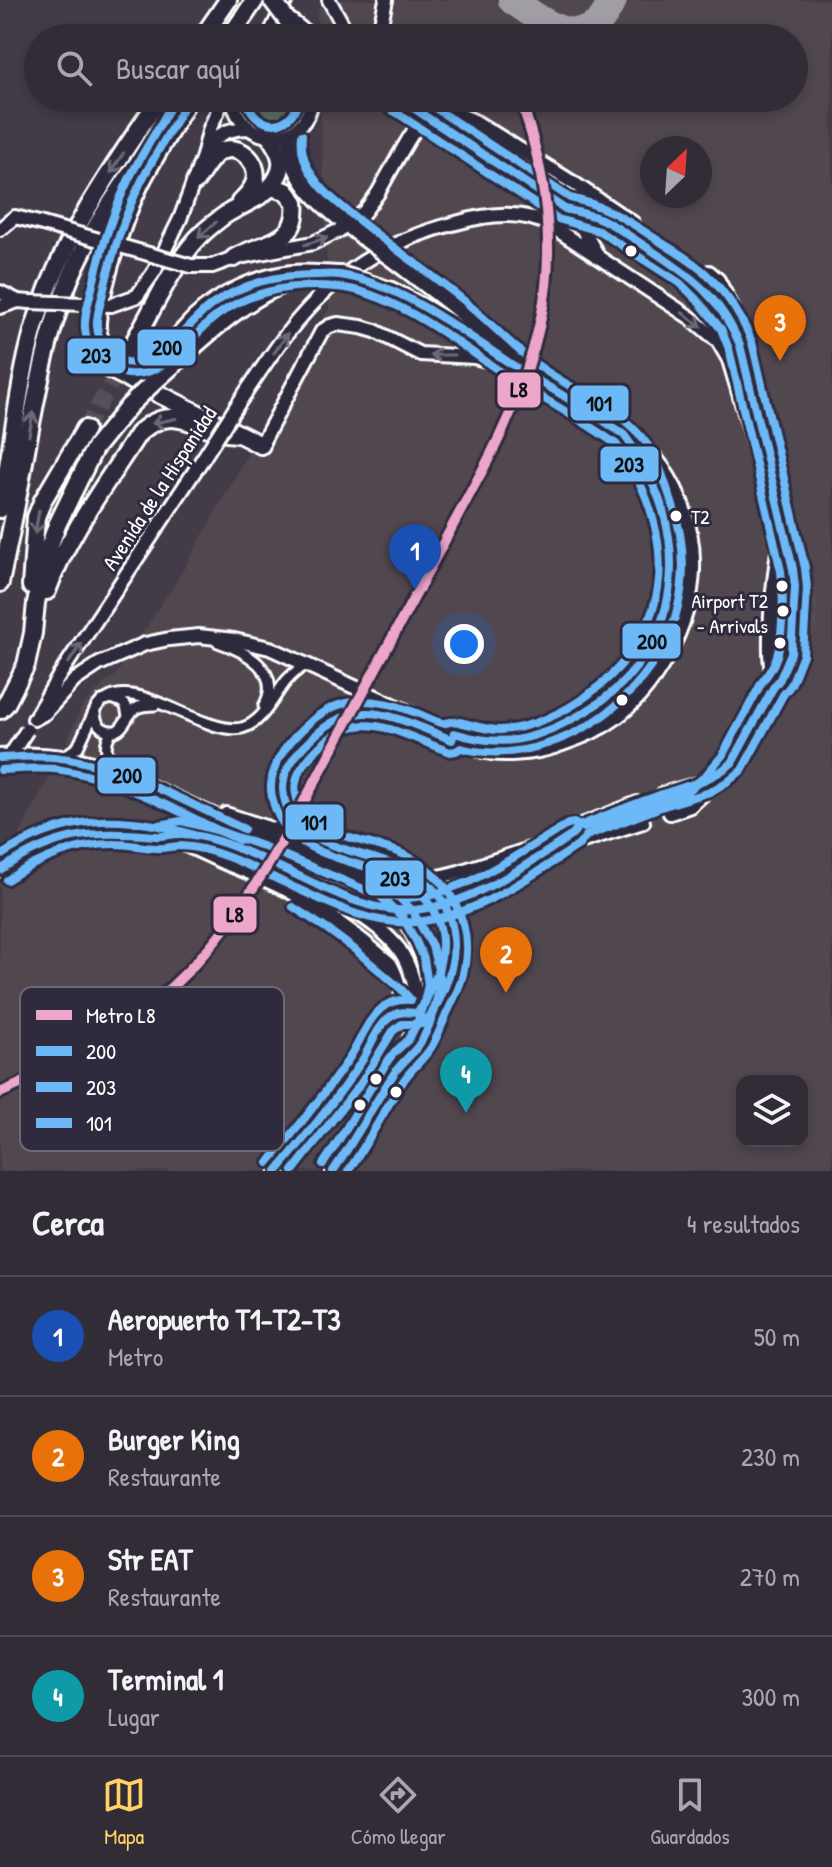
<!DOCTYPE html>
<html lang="es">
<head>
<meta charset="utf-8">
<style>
  body { margin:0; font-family:"Patrick Hand",sans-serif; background:#3d3842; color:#f1f3f6 }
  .controls { position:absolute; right:24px; bottom:24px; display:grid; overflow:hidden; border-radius:16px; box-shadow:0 4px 12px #0003 }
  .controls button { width:72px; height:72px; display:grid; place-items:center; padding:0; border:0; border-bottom:2px solid #4d4851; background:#322c36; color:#f1f3f6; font:40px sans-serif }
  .compass { position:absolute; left:640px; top:136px; width:72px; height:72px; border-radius:50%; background:#322c36; box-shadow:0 4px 12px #0003; rotate:25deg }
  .you { position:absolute; left:464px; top:644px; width:28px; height:28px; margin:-20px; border:6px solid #fff; border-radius:50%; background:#1a73e8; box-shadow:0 0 0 12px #1a73e833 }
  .badge { display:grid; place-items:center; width:52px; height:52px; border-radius:50%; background:#ffd166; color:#fff; font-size:26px; font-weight:700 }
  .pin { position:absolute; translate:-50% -66px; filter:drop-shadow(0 2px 4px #0008) }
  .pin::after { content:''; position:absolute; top:42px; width:28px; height:24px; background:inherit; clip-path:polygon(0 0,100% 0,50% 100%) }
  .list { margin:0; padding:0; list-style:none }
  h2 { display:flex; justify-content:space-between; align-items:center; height:104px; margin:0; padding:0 32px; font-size:34px }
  h2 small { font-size:26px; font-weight:400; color:#a8a7ad }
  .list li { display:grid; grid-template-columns:52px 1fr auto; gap:24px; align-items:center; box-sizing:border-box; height:120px; padding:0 32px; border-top:2px solid #4d4851 }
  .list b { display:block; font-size:30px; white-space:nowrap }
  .list p { margin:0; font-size:26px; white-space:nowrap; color:#a8a7ad }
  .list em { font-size:26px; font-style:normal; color:#a8a7ad }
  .icon { flex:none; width:44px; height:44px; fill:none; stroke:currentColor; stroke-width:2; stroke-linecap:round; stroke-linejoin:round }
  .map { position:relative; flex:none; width:832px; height:1171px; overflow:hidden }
  .search { position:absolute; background:#322c36; box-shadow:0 4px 12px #0003; left:24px; right:24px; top:24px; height:88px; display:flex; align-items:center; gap:20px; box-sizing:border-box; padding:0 28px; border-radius:44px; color:#a8a7ad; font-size:30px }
  .sheet { height:584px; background:#322c36 }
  nav { display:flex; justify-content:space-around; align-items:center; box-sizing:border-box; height:112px; border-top:2px solid #4d4851; background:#322c36; font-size:22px; color:#a8a7ad }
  nav a { display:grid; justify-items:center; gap:4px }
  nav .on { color:#ffd166 }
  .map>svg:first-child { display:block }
  .built { fill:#51474f; fill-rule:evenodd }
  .green { fill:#5c6e65; stroke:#aeb6b2; stroke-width:2 }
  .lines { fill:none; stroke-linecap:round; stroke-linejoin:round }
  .taxiway { stroke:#a19da4; stroke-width:28 }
  .secondary-tunnel { stroke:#564f5a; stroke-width:12; stroke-dasharray:12 6; stroke-linecap:butt }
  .highway-tunnel { stroke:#564f5a; stroke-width:16; stroke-dasharray:16 8; stroke-linecap:butt }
  .street-casing { stroke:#fff; stroke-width:15 }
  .secondary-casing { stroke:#fff; stroke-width:18 }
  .highway-casing { stroke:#fff; stroke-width:22 }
  .street { stroke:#2f2a3d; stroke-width:9 }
  .secondary { stroke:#2f2a3d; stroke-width:12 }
  .highway { stroke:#2f2a3d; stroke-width:16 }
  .secondary-bridge-casing { stroke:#fff; stroke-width:18; stroke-linecap:butt }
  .highway-bridge-casing { stroke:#fff; stroke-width:22; stroke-linecap:butt }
  .secondary-bridge { stroke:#2f2a3d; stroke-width:12 }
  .highway-bridge { stroke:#2f2a3d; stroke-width:16 }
  .bus-1-casing { stroke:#2f2a3d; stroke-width:14 }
  .bus-2-casing { stroke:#2f2a3d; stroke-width:14 }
  .bus-3-casing { stroke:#2f2a3d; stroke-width:14 }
  .bus-1 { stroke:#6db9f8; stroke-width:8 }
  .bus-2 { stroke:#6db9f8; stroke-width:8 }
  .bus-3 { stroke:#6db9f8; stroke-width:8 }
  .metro-1-casing { stroke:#2f2a3d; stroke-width:16 }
  .metro-1 { stroke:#eba6c9; stroke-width:10 }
  .oneway { stroke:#6d6a77 }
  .bus-dot { fill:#fff; stroke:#2f2a3d; stroke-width:3 }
  .labels { text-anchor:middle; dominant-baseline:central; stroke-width:6; stroke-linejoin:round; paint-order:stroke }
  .bus-label { font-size:20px; fill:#fff; stroke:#2f2a3d; text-anchor:start }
  .street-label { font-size:22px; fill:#fff; stroke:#2f2a3d }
  .key { fill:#2f2a3d; stroke:#6d6a77; stroke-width:2 }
  .key-label { font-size:22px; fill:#fff }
  .line-badge { stroke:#2f2a3d; stroke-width:3 }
  .pale-badge-label { font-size:22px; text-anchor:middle; font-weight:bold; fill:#111 }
</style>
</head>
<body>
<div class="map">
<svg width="832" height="1171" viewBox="0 0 832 1171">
  <rect width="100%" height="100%" fill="#433b48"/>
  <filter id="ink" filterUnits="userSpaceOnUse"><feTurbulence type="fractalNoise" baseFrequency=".0125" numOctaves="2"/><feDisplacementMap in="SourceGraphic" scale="16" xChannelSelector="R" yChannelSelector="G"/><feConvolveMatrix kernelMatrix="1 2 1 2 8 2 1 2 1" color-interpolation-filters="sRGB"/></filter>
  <g filter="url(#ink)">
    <path class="built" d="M323,0H832V1171H0V872L49,777L70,744L67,742L82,706L108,680L115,676L182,572L329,309L320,98H794V38H318L317,13ZM652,148H700V196H652ZM742,1081H802V1141H742Z"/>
    <path class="green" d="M240,98H304C297,138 244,138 240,98Z"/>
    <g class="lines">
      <path class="taxiway" d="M512,0C536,16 571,48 599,22C605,16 609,7 613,0"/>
      <path class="secondary-tunnel" d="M633,223L709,272
        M774,458L810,596L811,621L798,648
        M758,462L779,544
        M768,467L793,569
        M754,723L773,688L780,679L791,653
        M637,803L663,794
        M643,822L670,813
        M371,906L391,910H416"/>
      <path class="highway-tunnel" d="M85,429L123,363"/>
      <g class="street-casing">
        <path id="street" d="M218,642C245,651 284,671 264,706
          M107,699C140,678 205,736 242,728C264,722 274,695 287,680C293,673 299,669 307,664
          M95,714C96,721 98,727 106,730C123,737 125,716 135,709C141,705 148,705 155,705
          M112,731C102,745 106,757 117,769
          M62,758L78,747L96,708L102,701L112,698L122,702L126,706L128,717"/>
      </g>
      <g class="secondary-casing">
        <path id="secondary" d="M329,0L350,38
          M268,38L286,0
          M379,38L380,28L386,0
          M232,98C241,150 308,148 312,98
          M413,98L563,195L582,204L688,274L708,294L744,339L774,458
          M396,99L492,160L565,209L577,220L597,254
          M290,133C282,179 331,213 362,238
          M209,147C219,132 230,129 247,128
          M575,184L633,223
          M353,221L364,212L378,193
          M0,229L15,217L39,223
          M191,266H212L234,258L313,243L340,230
          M709,272L718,280L733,309L732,325
          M0,292L18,301
          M111,305L137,296L154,272L180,219L203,156L210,128L224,98
          M0,307L18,301L30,302
          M236,407C253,382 270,355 289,331C334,274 385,241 456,223C487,214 522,209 551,226L691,318L718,341L729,360L749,427L758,462
          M261,445L322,331L330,326L338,324L361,327L375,331L420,354L474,357L510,366
          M791,653L795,587L793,569
          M773,688C773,675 770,663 770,651C769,617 774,578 779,544
          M37,714L59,676L204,457
          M34,719L45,713L75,680L99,664L145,644L169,639L199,636L234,640L270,648L454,733C470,738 486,743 502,743C536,741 580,719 607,698C651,662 677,603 671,547C669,529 663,511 657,494C649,473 641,452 625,436C602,413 559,397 533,376C507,356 484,333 459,312C442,298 424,285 406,271
          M464,740C468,743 473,747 479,750C499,758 537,753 557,746C570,741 584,737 596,730C624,716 645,693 661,667C696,611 705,549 675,488C664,467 649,444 627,436
          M123,774L281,846L293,848L341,870L393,883L411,884L459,872L572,835L583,841L643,822
          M663,794L708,781L716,776
          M670,813L690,806L714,784L732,763L754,723
          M226,814L320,845L347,849L402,866
          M165,836C207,829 274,865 313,883C332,891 352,898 371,906
          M0,870C46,836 107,822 163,837C185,843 204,854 225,863C246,871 267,880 287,890C332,914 372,947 410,981L415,988L424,995
          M271,874C316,893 368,910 399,949
          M416,910C474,901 523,866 572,835L579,826L637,803
          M405,1011L402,1006L401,996L407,989L415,988
          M405,1059L418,1047L449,979
          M277,1171C307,1136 335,1100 361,1062C370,1048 376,1030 388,1019C399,1009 404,1012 416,1013C426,1006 423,1001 425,991C429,979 425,967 421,954C407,909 377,893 337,875
          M333,1171L360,1132L401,1062L415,1024"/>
      </g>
      <g class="highway-casing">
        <path id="highway" d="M202,38L228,0
          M229,38L255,0
          M189,98C174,126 156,154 141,182C124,216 112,254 103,291C101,303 96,315 97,327C98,337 103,347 110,353C119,361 132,365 144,362C164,356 181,333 195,319C221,294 257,278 292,274C305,272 327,275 341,275
          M398,98L403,102
          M195,182C202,173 209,158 219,152C238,142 260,161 255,181C253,190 246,196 240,202
          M234,258C262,242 300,244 295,202L286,191L271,187
          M391,291L446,321L518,368
          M90,338L101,362L111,370L261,445
          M129,351C150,315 175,258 205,231C212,225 221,217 230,212C247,202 268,196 278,176C286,161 278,149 270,137
          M156,380C195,346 240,299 289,282
          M0,509C13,449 17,388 34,328C59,244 110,170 160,98
          M0,583C10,537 19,491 27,445C37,393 46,341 65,291C86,234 124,184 158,134
          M31,586L36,517L43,500L85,429
          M47,591C68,534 105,485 138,434C176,398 197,434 238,434
          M0,710L6,704L26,665L33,633L36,603L46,556L57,525L94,449L129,406
          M0,758C43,753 82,760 123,774"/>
      </g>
      <use href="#street" class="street"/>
      <use href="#secondary" class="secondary"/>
      <use href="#highway" class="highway"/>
      <g class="secondary-bridge-casing">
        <path id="secondary-bridge" d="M378,193C387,177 395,162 404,147C425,111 435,102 476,122L575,184
          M39,223L191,266
          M362,238L406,271
          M30,302L111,305
          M204,457L236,407
          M0,771L27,730
          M402,866C447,891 462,928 449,979
          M399,949C414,972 419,997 415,1024"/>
      </g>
      <g class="highway-bridge-casing">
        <path id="highway-bridge" d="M272,0L287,20L310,38
          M341,275L391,291
          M129,406L156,380"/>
      </g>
      <use href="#secondary-bridge" class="secondary-bridge"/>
      <use href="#highway-bridge" class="highway-bridge"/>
      <g class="bus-1-casing">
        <path id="bus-1" d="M189,98C173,126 156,153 141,182C123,218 111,258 102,297C100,306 96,316 97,326C98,342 110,358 126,362C161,369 188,321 213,304C245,282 278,275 316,275C324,275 332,274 340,275C402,284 461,331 511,364C549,388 588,409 624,435C697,531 688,656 576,717C532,741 503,748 454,733L452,740C389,715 352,690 300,751C285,768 278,785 287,807C312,872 438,837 453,931C457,959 448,982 436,1007C431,1020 427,1034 418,1046C410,1057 399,1064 391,1078C371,1109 354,1141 333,1171
          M0,758C21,757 41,755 61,758C121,765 189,804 244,829
          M0,870C55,833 91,830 155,836C164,837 171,834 180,834C214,834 257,857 288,871C327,889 371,914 414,910C472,905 525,866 572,835L579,826C605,816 631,805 657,796C684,786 710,782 732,763L773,688L780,679L791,653L795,587L793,569L740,345C720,296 691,276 648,248C633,239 617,226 601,219C589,214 577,212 565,209L398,98
          M277,1171C306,1136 336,1100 361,1062C371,1047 376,1026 392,1016C400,1011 407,1012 416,1013L423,1006L428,985L424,959L416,941L403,918L380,896"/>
      </g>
      <g class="bus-2-casing">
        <path id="bus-2" d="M175,98C161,125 144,150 130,177C112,213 100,253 91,292C88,304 84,316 85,328C86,342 93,355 105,364C118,375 135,377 150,371C173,363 189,341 206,325C240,292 290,283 336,287C393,291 460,345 507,376C543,399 581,419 616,444C650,489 671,553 653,609C641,644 619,672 589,694C566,712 530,729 500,730C486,730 473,725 459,722C452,720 447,724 442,723C433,721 423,715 414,712C375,697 339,694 307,725C287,743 266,769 272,797C289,885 424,843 441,932C446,960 434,982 423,1007C419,1018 415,1030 408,1040C404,1044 399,1048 395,1052C389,1058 385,1065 381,1072C361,1102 344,1134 323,1164
          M1,770C21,769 42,767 62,770C121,779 185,815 239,840
          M7,880C40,858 74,844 114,844C128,844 142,847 156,848C165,849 172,846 181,846C214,847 254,868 283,882C324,901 369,926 415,922C476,917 529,877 579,845L586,836L661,807L710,792L730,780L742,770L783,695L791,685L803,655L807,588L805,568L752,342C740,312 720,283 694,264C681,254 666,246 653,237C622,217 606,206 570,198L420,98
          M293,1171L361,1083L393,1031L402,1024H422L430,1016L434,1009L440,987V977L432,946L412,910L388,887"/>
      </g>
      <g class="bus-3-casing">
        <path id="bus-3" d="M245,98C256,131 290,134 300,98
          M302,135C299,162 314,181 333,199C374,235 420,265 462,299C489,321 512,347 540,367C576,393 620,407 647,444C658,459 663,477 669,494C698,571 681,642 623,699C582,738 517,763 461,748L456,751L450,752C389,730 354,700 305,763C294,778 292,791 301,808C316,836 370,841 398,852C447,872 476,921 463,974C460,988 453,1000 447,1013C442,1024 438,1036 432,1046C424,1060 410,1069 402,1083C383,1112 368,1143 348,1171
          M159,825L181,821L219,831L262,846L375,894L409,898L432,895L471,881L511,859L568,824L574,823L584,828L684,795L705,776L722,756L762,682C770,672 777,660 779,648C783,625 784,594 781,571L729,349L721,329L699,302L680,283L599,231L558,219L397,113L389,109
          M0,856C63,814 123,813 194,835
          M268,1163C296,1130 323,1096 348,1060C360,1043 366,1021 382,1008C391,1001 400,999 411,1000L401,989L354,949L327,929L293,907"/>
      </g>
      <use href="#bus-1" class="bus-1"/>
      <use href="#bus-2" class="bus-2"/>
      <use href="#bus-3" class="bus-3"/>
      <g class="metro-1-casing">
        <path id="metro-1" d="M0,1093C69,1063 134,1026 187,972C254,903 296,816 341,733C390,642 439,551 488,460C553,334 568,234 520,98"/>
      </g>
      <use href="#metro-1" class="metro-1"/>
    </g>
    <defs><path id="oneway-shaft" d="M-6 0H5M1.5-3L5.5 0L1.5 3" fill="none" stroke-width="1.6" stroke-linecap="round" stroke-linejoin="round" transform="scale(2)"/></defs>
    <g class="oneway">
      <use href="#oneway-shaft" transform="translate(117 163) rotate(123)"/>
      <use href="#oneway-shaft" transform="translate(207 230) rotate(139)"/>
      <use href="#oneway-shaft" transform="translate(316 241) rotate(-18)"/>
      <use href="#oneway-shaft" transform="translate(692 320) rotate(37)"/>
      <use href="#oneway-shaft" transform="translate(281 343) rotate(-55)"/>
      <use href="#oneway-shaft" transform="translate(442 355) rotate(-180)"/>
      <use href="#oneway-shaft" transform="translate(164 421) rotate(168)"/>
      <use href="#oneway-shaft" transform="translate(31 424) rotate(-80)"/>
      <use href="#oneway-shaft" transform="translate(37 522) rotate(100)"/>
      <use href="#oneway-shaft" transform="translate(75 653) rotate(-57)"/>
    </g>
  </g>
  <g class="bus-dot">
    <circle cx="631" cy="251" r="7"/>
    <circle cx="676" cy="516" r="7"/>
    <circle cx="782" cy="586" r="7"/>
    <circle cx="783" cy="611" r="7"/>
    <circle cx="780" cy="643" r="7"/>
    <circle cx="622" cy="700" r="7"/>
    <circle cx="376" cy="1079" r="7"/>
    <circle cx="396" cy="1092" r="7"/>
    <circle cx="360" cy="1105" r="7"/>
  </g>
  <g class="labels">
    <g class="bus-label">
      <text x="691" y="516">T2</text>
      <text x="768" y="600" text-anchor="end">Airport T2<tspan x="768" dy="25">- Arrivals</tspan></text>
    </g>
    <g class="street-label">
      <text transform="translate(159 488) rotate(-57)">Avenida de la Hispanidad</text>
    </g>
  </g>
  <rect x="20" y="987" width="264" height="164" rx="12" class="key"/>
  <rect x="36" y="1010" width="36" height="10" fill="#eba6c9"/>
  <rect x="36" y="1046" width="36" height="10" fill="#6db9f8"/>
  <rect x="36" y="1082" width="36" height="10" fill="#6db9f8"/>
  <rect x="36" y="1118" width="36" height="10" fill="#6db9f8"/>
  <g class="key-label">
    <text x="86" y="1023">Metro L8</text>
    <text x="86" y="1059">200</text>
    <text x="86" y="1095">203</text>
    <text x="86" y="1131">101</text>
  </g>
  <g class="line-badge">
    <rect x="136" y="328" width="61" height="39" rx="8" fill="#6db9f8"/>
    <rect x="66" y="337" width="61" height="38" rx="8" fill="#6db9f8"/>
    <rect x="496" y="371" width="46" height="38" rx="8" fill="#eba6c9"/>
    <rect x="569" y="384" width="61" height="38" rx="8" fill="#6db9f8"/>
    <rect x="599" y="445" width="61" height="38" rx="8" fill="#6db9f8"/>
    <rect x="621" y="622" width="61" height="38" rx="8" fill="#6db9f8"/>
    <rect x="96" y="756" width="61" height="39" rx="8" fill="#6db9f8"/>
    <rect x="284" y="803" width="61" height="38" rx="8" fill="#6db9f8"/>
    <rect x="364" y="859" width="61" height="38" rx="8" fill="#6db9f8"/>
    <rect x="212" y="895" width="46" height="39" rx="8" fill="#eba6c9"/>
  </g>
  <g class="pale-badge-label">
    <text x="167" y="355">200</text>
    <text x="96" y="363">203</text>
    <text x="519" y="397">L8</text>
    <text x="599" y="411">101</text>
    <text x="629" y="472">203</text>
    <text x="652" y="649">200</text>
    <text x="127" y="783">200</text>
    <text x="314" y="830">101</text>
    <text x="395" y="886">203</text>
    <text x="235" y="922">L8</text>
  </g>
</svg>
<div class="controls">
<button><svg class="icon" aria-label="layers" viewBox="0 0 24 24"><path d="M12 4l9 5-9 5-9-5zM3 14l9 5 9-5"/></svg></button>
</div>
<svg class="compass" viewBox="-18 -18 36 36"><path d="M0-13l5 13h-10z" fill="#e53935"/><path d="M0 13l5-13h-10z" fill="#a8a7ad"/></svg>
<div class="you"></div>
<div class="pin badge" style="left:415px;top:590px;background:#1a4fb4">1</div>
<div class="pin badge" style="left:506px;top:993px;background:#e8710a">2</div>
<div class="pin badge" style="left:780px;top:361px;background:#e8710a">3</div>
<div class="pin badge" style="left:466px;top:1113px;background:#0f9aa8">4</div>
<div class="search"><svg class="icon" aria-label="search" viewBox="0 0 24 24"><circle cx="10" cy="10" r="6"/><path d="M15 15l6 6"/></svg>Buscar aquí</div>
</div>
<section class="sheet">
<h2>Cerca<small>4 resultados</small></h2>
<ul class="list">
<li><span class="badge" style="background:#1a4fb4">1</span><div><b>Aeropuerto T1-T2-T3</b><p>Metro</p></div><em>50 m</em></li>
<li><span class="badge" style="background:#e8710a">2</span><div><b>Burger King</b><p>Restaurante</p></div><em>230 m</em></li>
<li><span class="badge" style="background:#e8710a">3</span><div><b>Str EAT</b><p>Restaurante</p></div><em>270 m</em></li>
<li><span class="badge" style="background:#0f9aa8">4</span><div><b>Terminal 1</b><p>Lugar</p></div><em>300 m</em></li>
</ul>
</section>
<nav>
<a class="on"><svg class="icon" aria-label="map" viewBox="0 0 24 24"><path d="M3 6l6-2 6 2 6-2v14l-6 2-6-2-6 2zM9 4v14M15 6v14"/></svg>Mapa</a>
<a><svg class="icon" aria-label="directions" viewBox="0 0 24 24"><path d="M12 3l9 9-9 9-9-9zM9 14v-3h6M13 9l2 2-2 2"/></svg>Cómo llegar</a>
<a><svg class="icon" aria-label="saved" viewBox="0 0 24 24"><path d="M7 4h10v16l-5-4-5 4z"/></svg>Guardados</a>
</nav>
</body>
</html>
